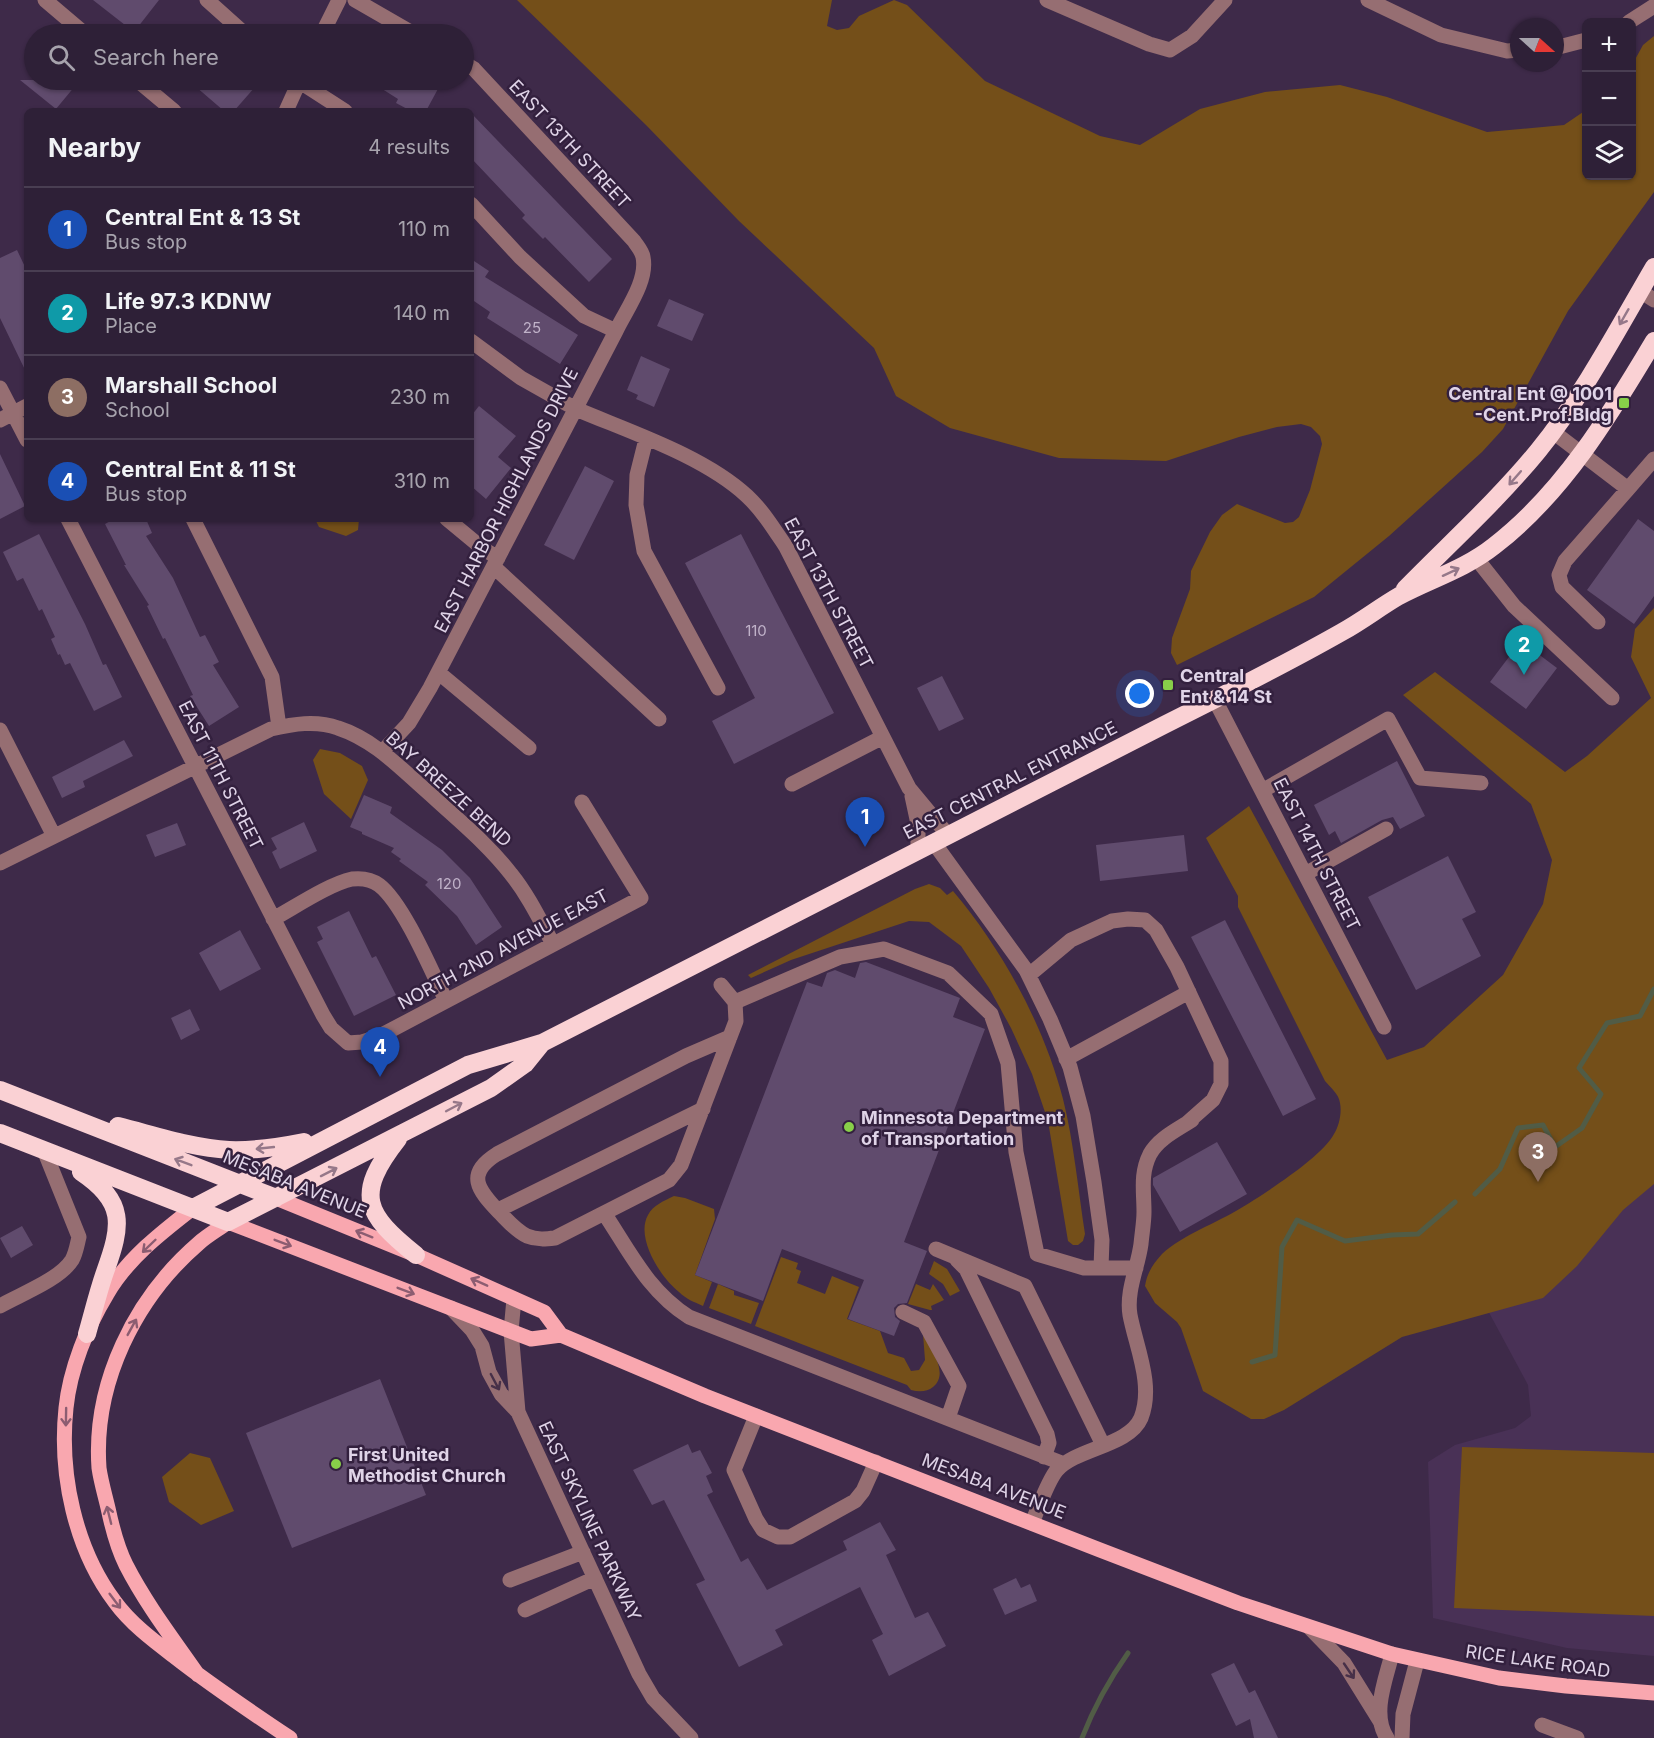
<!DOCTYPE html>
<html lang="en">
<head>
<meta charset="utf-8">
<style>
  body { margin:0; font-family:Inter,sans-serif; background:#3a2d42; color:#f1f3f6 }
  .controls { position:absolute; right:18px; top:18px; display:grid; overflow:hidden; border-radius:9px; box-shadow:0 2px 4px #0004 }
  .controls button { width:54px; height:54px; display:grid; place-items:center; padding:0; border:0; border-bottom:2px solid #493e52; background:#2e2037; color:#f1f3f6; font:30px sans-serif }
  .compass { position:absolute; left:1510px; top:18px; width:54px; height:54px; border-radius:50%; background:#2e2037; box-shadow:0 2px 4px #0004; rotate:111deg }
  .you { position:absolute; left:1140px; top:694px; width:21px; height:21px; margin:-15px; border:4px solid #fff; border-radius:50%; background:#1a73e8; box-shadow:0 0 0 9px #1a73e833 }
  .badge { display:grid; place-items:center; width:39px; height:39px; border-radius:50%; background:#95b2f1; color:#fff; font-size:20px; font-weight:700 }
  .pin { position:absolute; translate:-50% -50px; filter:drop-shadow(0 2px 3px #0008) }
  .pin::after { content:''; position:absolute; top:32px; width:21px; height:18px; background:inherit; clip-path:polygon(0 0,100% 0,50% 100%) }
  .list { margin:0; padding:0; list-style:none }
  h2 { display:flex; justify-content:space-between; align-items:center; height:78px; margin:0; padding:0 24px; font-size:26px }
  h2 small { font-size:20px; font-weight:400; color:#a7a3ad }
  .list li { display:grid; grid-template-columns:39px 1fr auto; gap:18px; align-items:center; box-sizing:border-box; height:84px; padding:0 24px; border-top:2px solid #493e52 }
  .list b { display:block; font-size:22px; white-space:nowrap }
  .list p { margin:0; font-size:20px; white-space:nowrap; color:#a7a3ad }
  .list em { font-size:20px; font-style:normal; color:#a7a3ad }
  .icon { flex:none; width:33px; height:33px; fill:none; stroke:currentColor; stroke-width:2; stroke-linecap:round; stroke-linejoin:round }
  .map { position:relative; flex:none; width:1654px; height:1738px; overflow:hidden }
  .search { position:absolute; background:#2e2037; box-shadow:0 2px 4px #0004; left:24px; top:24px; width:450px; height:66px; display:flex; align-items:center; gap:15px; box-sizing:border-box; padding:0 21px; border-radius:33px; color:#a7a3ad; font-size:22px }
  .panel { position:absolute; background:#2e2037; box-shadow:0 2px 4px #0004; left:24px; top:108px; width:450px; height:414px; border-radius:9px }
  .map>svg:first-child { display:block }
  .built { fill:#493156 }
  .green { fill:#744f19 }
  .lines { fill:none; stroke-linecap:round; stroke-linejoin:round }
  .stream { stroke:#515c46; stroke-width:5 }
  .building { fill:#604b6d }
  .minor { stroke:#966e72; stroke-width:15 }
  .major { stroke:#f9a7af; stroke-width:15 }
  .highway { stroke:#fad1d4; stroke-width:18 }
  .oneway { stroke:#967889 }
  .oneway2 { stroke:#8c5d71 }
  .oneway3 { stroke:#473048 }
  .poi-dot { fill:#88cf49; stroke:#33203e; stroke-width:2 }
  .labels { text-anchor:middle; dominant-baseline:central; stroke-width:5; stroke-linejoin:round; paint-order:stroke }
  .number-label { font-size:15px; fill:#c0b2c9 }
  .street-label { font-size:18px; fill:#e0d4e8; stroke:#33203e }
  .poi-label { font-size:18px; font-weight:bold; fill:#e0d4e8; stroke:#33203e; text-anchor:start }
</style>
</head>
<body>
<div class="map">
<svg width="1654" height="1738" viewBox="0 0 1654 1738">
  <rect width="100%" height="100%" fill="#3e2a49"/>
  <path class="built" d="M1654,708V1656L1567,1648L1433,1618L1428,1462L1455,1445L1515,1428L1531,1416L1528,1385L1443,1227L1529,975Z"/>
  <path class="green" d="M517,0H832L827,26L837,30L849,28L859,16L894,0L907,5L985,81L1100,136L1140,145L1200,109L1265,92L1340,85L1387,97L1487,132L1564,125L1586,110V176H1632V65L1643,45L1654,36V192L1568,311L1503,429L1482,452L1389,536L1314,597L1177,665L1171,653L1172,638L1190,589L1191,571L1210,532L1222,515L1237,504L1285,523L1293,522L1299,517L1310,490L1322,444L1320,436L1311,427L1301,424L1277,427L1239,437L1166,461L1059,458L950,428L896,396L874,348L739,221L646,125Z
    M315,519H359L358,530L346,536L319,527Z
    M1654,608V1184L1623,1210L1577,1266L1543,1298L1402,1337L1284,1410L1264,1419H1251L1203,1391L1181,1328L1177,1322L1155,1303L1145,1286C1147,1273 1153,1264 1162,1254C1182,1235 1217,1223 1241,1208C1264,1194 1322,1157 1334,1134C1339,1126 1342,1113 1340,1103C1339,1094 1330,1087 1325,1081L1238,907V896L1206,838L1249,806L1387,1060L1424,1047L1503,975L1543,904L1552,860L1531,804L1403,695L1435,672L1565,772L1587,756L1651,698L1631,657L1635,629Z
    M320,749L340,753L362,766L368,780L351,819L324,794L313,760Z
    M929,884L940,888L947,895L953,891C1002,949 1044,1025 1063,1099C1074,1143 1078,1189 1085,1234L1083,1241L1078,1245H1073L1068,1241L1048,1121L1032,1074L1011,1028L989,988L961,946L929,922L909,921L791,960L751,978L748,975L915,889Z
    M674,1196L685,1198L714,1209L715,1219L695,1275L712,1282L703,1306C694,1302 686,1299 679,1292C661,1278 635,1238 648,1215C653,1205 664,1201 674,1196Z
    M781,1257L798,1263L796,1269L801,1271L797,1283L825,1294L832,1276L859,1287L847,1319L880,1331L888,1353L904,1358L911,1371L919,1370L925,1360L923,1334C930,1348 950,1373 933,1387C927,1392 919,1392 911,1390L907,1385L755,1326Z
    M934,1261L947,1269L960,1291L950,1296L943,1284L929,1274Z
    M718,1284L734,1291V1295L759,1303L751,1324L709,1308Z
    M916,1284L930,1290L933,1284L944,1300L931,1306L932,1310H930L908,1304Z
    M1462,1447L1654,1453V1616L1454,1608Z
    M190,1453L210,1458L234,1511L201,1525L169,1502L162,1477Z"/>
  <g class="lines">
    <path class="stream" d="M1475,1194L1500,1169L1518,1128L1543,1125L1555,1147L1582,1128L1601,1094L1579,1068L1607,1023L1640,1016L1654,989
      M1252,1362L1275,1355L1282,1247L1297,1220L1345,1241L1392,1235L1418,1234L1455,1202
      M1082,1738C1094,1707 1109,1680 1128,1653"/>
  </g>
  <path class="building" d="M93,0H159L134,32Z
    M20,80H80L56,109Z
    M188,80H246L255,87L234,111H224Z
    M368,80H426L439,87L426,111H411L396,103L398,99Z
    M471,113L612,259L589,282L545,237L543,239L522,218L525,215L471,158Z
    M17,250L27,271V374L0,318V258Z
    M471,259L489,271L485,277L578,335L560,364L487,318L490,312L471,299Z
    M669,299L704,314L692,341L657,326Z
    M641,356L670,369L654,407L636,399L638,395L627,390Z
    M479,406L516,436L498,457L511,468L486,499L471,486V416Z
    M0,454L25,506L0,519Z
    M585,466L614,481L574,560L544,545Z
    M114,519H146L152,533L146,536L173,578L200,637L205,635L219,662L213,665L239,707L209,726L190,696L193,695L165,638L163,639L147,606L149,605L124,565H126L105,524Z
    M1638,519L1654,531V596L1634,624L1587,590Z
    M39,534L85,624L103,665L106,664L122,697L94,711L70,663L65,665L60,654L58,655L51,639L55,637L42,609L39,611L23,578L17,581L3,552Z
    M741,534L834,713L734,764L712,721L755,698L685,563Z
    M1521,641L1557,668L1526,709L1490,682Z
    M942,676L964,719L939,731L917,688Z
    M124,740L133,756L83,781L85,787L62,798L52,777Z
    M1397,761L1425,816L1400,829L1393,817L1382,820L1341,843L1335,831L1329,835L1314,805Z
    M364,795L392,807L390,813L442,850L470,878L502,927L476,945L457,916L425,885L428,882L399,861L401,859L391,852L394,848L362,834V832L350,827Z
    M304,822L317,851L280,869L272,852L277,849L271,838Z
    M177,823L186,845L155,857L146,835Z
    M1184,835L1188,871L1100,881L1096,845Z
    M1448,856L1476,912L1462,919L1481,956L1416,990L1368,897Z
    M349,911L372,958L376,956L396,995L354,1016L317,942L323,939L317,927Z
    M1225,920L1316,1099L1283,1116L1191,937Z
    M240,930L261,969L220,991L199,953Z
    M866,962L960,998L953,1017L985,1029L904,1242L927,1251L907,1303L898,1304L894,1308L895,1317L900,1321L894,1336L848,1319L864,1280L782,1249L763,1301L695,1275L807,982L822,987L827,973L835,970L855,978L860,963Z
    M190,1009L200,1030L181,1040L171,1018Z
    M1217,1142L1247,1194L1180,1232L1153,1185V1178Z
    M22,1226L33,1245L11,1258L0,1238Z
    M380,1379L426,1495L292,1548L246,1433Z
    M688,1444L692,1453L700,1450L712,1473L706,1476L713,1492L707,1495L741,1562L748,1558L767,1590L847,1550L843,1541L880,1522L896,1550L886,1555L915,1618L928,1612L946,1646L889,1676L872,1640L883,1634L860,1587L775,1630L783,1645L739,1667L696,1584L705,1580L664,1500L652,1505L633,1470Z
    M1016,1578L1021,1588L1030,1584L1037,1601L1005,1615L993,1589Z
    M1234,1663L1249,1693L1255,1690L1278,1738H1254L1250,1719L1236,1726L1211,1674Z"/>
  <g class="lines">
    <path class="minor" d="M45,0L85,34
      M207,0L245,34
      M355,0L414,34
      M1047,0L1149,44L1170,50L1192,36L1225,0
      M1368,0L1441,35L1507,51L1519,50
      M1629,22L1654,6
      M322,34L339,0
      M1555,48L1586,40
      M137,80L174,111
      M297,80L345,111
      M286,111L300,80
      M471,204L520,257L584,316L616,331
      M1640,291L1654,300
      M471,341L521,378L576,409C630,432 704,456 747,496C763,511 774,529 786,547L909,788L948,835
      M0,388L27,440
      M0,420L27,406
      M1552,431L1628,489L1654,459
      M646,439L637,475L636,505L644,551L718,688
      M68,519L323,1015L331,1028L348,1043L362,1042L378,1037L641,898L582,802
      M193,519L272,677L279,727
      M447,519L482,548L498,558
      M1476,558L1514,606L1612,698
      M494,567L659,719
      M1598,622L1562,587L1559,575L1565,561L1628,489
      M439,673L529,748
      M1215,700L1384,1027
      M0,730L54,836
      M382,752L409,723L430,688L616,331C626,310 648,281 643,257C642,251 637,246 634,241L474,69L464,63
      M792,784L883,737
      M1262,791L1388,719L1420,778L1481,783
      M912,796L918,824V851
      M934,843L1026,970L1050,1019L1070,1067L1083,1116L1094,1182L1102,1240L1101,1268
      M0,863L271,729C293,724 316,720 338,728C375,740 401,769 430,794C458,820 488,844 511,874C528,895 540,920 553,944
      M1305,874L1386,829
      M273,919C295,907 329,884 352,879C361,878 371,879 379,885C403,903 432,972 446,1001
      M1029,975L1071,940L1112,921L1128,919L1145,920L1156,930L1177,967L1221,1061V1084L1213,1100L1187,1123
      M721,985L735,1002L736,1021L681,1165L669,1180L555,1238C546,1239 537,1240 527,1236C516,1231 508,1221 499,1212C478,1190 465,1174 497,1154L686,1056L730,1037
      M735,1002L840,957L884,949L948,973L991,1014L1008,1063L1016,1152L1037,1254L1084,1268H1136
      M1066,1059L1189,992
      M498,1210L703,1109
      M604,1213C630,1252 648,1291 689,1317L1064,1464
      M936,1249L1025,1286L1103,1445
      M957,1260L966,1269L1047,1434L1049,1443L1044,1457
      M514,1299L511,1331L518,1412L639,1674L653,1698L691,1738
      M0,1306C21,1294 59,1280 72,1260C76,1253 77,1245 79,1237L44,1150
      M451,1308L472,1330L482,1346L489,1372L501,1394L518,1412
      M903,1312L924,1322L959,1386L948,1418
      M756,1416L734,1470L756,1519L763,1530L778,1537H790L855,1501L863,1491L876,1462
      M1032,1523C1038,1509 1048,1480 1057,1470C1077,1448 1129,1446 1141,1418C1154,1385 1136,1347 1130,1315C1126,1291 1138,1267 1141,1244C1142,1233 1144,1222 1144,1212C1144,1191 1140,1174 1150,1154C1159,1138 1177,1130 1192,1120
      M510,1580L583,1552
      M525,1610L595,1578
      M1310,1628L1344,1663L1380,1721
      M1542,1725L1577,1738
      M1387,1738C1371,1714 1386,1679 1392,1654
      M1402,1738L1403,1714L1417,1661"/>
    <path class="major" d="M276,1198L416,1255L544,1312L561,1335
      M193,1208C162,1232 127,1259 107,1294C87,1327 70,1369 66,1408C59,1474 75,1549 115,1602C131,1624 154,1641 175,1657C212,1686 251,1712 290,1738
      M198,1675C173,1639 146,1604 126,1565C117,1547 112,1527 108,1508C105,1495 101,1482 99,1468C93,1383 135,1298 199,1243C208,1235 219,1229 228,1222L531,1339L561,1335L705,1396L1100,1550L1238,1603L1392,1654L1499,1678L1566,1686L1654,1693"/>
    <path class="highway" d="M1405,589C1450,543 1497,501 1538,451C1582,397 1619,327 1654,267
      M0,1090L276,1198
      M118,1126C154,1135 192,1148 229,1150C254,1151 279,1147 304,1142
      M0,1133L228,1222L491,1088L525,1064L542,1043
      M398,1139C354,1195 365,1214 416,1255
      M81,1172C126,1202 122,1225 105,1272C98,1292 93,1313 87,1334
      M193,1208L468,1065L542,1043C749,937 956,831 1164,725C1224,695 1284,665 1342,632C1362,621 1380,607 1399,596C1431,579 1465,569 1494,546C1563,493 1610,415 1654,341"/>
  </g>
  <defs><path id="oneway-shaft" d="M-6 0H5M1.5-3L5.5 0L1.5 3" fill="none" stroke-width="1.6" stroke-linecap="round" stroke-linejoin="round" transform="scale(1.5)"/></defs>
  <g class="oneway">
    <use href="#oneway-shaft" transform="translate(1624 317) rotate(120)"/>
    <use href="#oneway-shaft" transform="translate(1515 478) rotate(131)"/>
    <use href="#oneway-shaft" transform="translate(1451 572) rotate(-25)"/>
    <use href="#oneway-shaft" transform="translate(454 1107) rotate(-28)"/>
    <use href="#oneway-shaft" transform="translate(265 1148) rotate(174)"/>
    <use href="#oneway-shaft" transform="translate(183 1162) rotate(-159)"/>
    <use href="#oneway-shaft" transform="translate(329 1172) rotate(-27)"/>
  </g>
  <g class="oneway2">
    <use href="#oneway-shaft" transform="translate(364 1234) rotate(-158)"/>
    <use href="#oneway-shaft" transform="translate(283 1243) rotate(21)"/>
    <use href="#oneway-shaft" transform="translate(149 1246) rotate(136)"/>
    <use href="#oneway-shaft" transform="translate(479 1282) rotate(-156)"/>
    <use href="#oneway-shaft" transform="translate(406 1291) rotate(21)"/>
    <use href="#oneway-shaft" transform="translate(132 1327) rotate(-61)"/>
    <use href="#oneway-shaft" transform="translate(66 1417) rotate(91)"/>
    <use href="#oneway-shaft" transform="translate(109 1515) rotate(-104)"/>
    <use href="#oneway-shaft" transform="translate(115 1601) rotate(53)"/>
  </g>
  <g class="oneway3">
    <use href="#oneway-shaft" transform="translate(495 1382) rotate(62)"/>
    <use href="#oneway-shaft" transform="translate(1349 1671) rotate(56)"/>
  </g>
  <g class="poi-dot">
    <rect x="1618" y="397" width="12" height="12" rx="3"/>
    <rect x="1162" y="679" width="12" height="12" rx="3"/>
    <circle cx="849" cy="1127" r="6"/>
    <circle cx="336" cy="1464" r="6"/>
  </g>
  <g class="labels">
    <g class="number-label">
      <text x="532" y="327">25</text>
      <text x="756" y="630">110</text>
      <text x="449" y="883">120</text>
    </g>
    <g class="street-label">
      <text transform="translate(570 144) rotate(47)">EAST 13TH STREET</text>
      <text transform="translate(506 500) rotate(-63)">EAST HARBOR HIGHLANDS DRIVE</text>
      <text transform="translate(829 593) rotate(62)">EAST 13TH STREET</text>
      <text transform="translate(221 775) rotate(63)">EAST 11TH STREET</text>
      <text transform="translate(1010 780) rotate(-27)">EAST CENTRAL ENTRANCE</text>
      <text transform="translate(449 789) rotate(42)">BAY BREEZE BEND</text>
      <text transform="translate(1317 854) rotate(63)">EAST 14TH STREET</text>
      <text transform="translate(503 949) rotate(-28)">NORTH 2ND AVENUE EAST</text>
      <text transform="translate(295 1184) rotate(22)">MESABA AVENUE</text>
      <text transform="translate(994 1486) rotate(21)">MESABA AVENUE</text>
      <text transform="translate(590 1521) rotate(65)">EAST SKYLINE PARKWAY</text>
      <text transform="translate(1538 1661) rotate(8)">RICE LAKE ROAD</text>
    </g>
    <g class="poi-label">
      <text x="1612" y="393" text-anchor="end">Central Ent @ 1001<tspan x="1612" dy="21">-Cent.Prof.Bldg</tspan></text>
      <text x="1180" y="675">Central<tspan x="1180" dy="21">Ent &amp; 14 St</tspan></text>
      <text x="861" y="1117">Minnesota Department<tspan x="861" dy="21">of Transportation</tspan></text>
      <text x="348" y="1454">First United<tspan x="348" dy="21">Methodist Church</tspan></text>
    </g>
  </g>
</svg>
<div class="controls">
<button>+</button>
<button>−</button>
<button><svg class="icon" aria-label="layers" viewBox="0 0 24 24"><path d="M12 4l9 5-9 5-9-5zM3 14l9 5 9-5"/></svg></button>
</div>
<svg class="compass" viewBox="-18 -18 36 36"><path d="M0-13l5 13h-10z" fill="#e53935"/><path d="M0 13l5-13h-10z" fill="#a7a3ad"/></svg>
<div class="you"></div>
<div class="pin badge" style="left:865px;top:847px;background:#1a4fb4">1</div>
<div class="pin badge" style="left:1524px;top:675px;background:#0f9aa8">2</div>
<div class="pin badge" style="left:1538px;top:1182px;background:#8d6e63">3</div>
<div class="pin badge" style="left:380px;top:1077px;background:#1a4fb4">4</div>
<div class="search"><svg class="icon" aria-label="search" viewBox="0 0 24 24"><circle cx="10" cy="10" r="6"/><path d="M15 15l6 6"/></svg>Search here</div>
<section class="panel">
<h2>Nearby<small>4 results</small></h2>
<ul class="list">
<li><span class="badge" style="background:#1a4fb4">1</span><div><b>Central Ent &amp; 13 St</b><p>Bus stop</p></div><em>110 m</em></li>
<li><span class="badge" style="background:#0f9aa8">2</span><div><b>Life 97.3 KDNW</b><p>Place</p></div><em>140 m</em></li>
<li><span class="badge" style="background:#8d6e63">3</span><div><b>Marshall School</b><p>School</p></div><em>230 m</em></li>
<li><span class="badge" style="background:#1a4fb4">4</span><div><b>Central Ent &amp; 11 St</b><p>Bus stop</p></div><em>310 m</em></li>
</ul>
</section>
</div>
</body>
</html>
